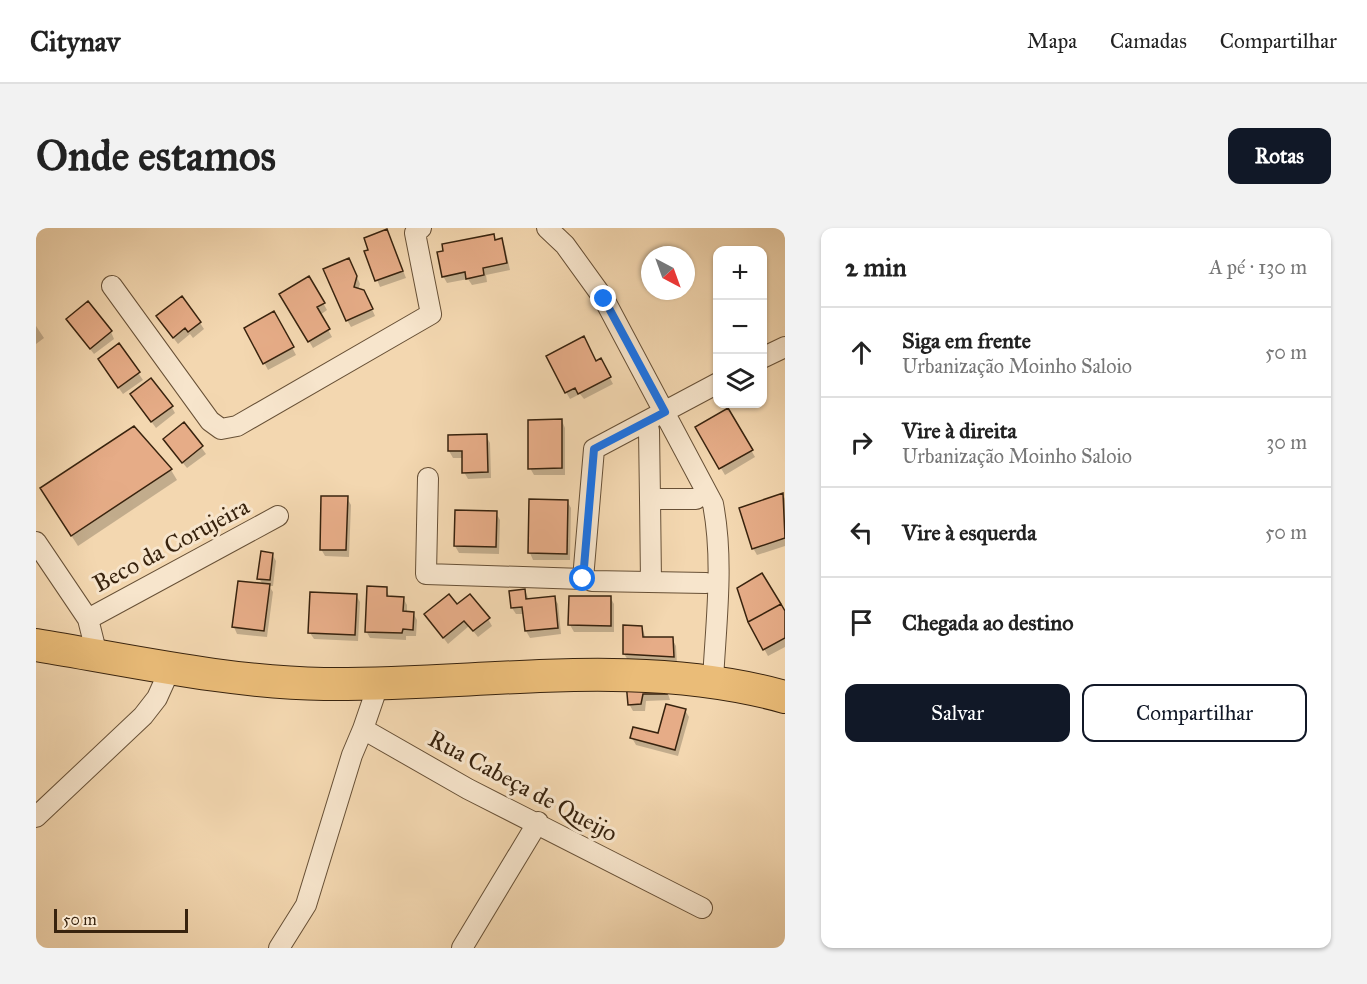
<!DOCTYPE html>
<html lang="pt">
<head>
<meta charset="utf-8">
<style>
  body { margin:0; font-family:"IM FELL Great Primer",serif; background:#f2f2f2; color:#222 }
  .controls { position:absolute; right:18px; top:18px; display:grid; overflow:hidden; border-radius:12px; box-shadow:0 2px 4px #0004 }
  .controls button { width:54px; height:54px; display:grid; place-items:center; padding:0; border:0; border-bottom:2px solid #e0e0e0; background:#fff; color:#222; font:30px sans-serif }
  .compass { position:absolute; left:605px; top:18px; width:54px; height:54px; border-radius:50%; background:#fff; box-shadow:0 2px 4px #0004; rotate:139deg }
  .scale { position:absolute; left:18px; bottom:15px; width:134px; box-sizing:border-box; padding-left:6px; border:3px solid #38230e; border-top:0; font-size:16px; line-height:21px; white-space:nowrap; color:#38230e; -webkit-text-stroke:4px #f7e5cc; paint-order:stroke }
  .stop { position:absolute; width:18px; height:18px; margin:-14px; border:4px solid #1a73e8; border-radius:50%; background:#fff }
  .stop.end { background:#1a73e8; border-color:#fff; box-shadow:0 2px 6px #0008 }
  .list { margin:0; padding:0; list-style:none }
  h2 { display:flex; justify-content:space-between; align-items:center; height:78px; margin:0; padding:0 24px; font-size:26px }
  h2 small { font-size:20px; font-weight:400; color:#767676 }
  .list li { display:grid; grid-template-columns:39px 1fr auto; gap:18px; align-items:center; box-sizing:border-box; height:90px; padding:0 24px; border-top:2px solid #e0e0e0 }
  .list b { display:block; font-size:22px; white-space:nowrap }
  .list p { margin:0; font-size:20px; white-space:nowrap; color:#767676 }
  .list em { font-size:20px; font-style:normal; color:#767676 }
  .actions { display:flex; gap:12px; padding:18px 24px }
  .actions a { flex:1; padding:14px 0; border:2px solid #111827; border-radius:12px; text-align:center; font-size:21px; color:#111827 }
  .actions .main { background:#111827; color:#fff }
  .icon { flex:none; width:33px; height:33px; fill:none; stroke:currentColor; stroke-width:2; stroke-linecap:round; stroke-linejoin:round }
  .map { position:relative; flex:none; width:749px; height:720px; overflow:hidden; border-radius:12px }
  header { display:flex; align-items:center; gap:36px; box-sizing:border-box; height:84px; padding:0 30px; background:#fff; border-bottom:2px solid #e0e0e0 }
  header strong { font-size:28px }
  nav { display:flex; gap:33px; margin-inline-start:auto; font-size:21px }
  .intro { display:flex; align-items:center; justify-content:space-between; box-sizing:border-box; height:144px; padding:0 36px }
  h1 { margin:0; font-size:42px }
  .button { padding:15px 27px; border-radius:12px; background:#111827; color:#fff; font-size:21px; font-weight:700 }
  main { display:flex; gap:36px; padding:0 36px }
  aside { flex:1; background:#fff; border-radius:12px; box-shadow:0 2px 4px #0004 }
  .map>svg:first-child { display:block }
  .shadow { fill:#0003 }
  .building { fill:#e6ac87; stroke:#38230e; stroke-width:1.5 }
  .lines { fill:none; stroke-linecap:round; stroke-linejoin:round }
  .street-casing { stroke:#675036; stroke-width:22 }
  .primary-casing { stroke:#38230e; stroke-width:34 }
  .street { stroke:#f7e5cc; stroke-width:20 }
  .primary { stroke:#eabc78; stroke-width:32 }
  .route { stroke:#1a73e8; stroke-width:8 }
  .labels { text-anchor:middle; dominant-baseline:central; stroke-width:6; stroke-linejoin:round; paint-order:stroke }
  .street-label { font-size:24px; fill:#38230e; stroke:#f7e5cc }
</style>
</head>
<body>
<header>
<strong>Citynav</strong>
<nav><a>Mapa</a><a>Camadas</a><a>Compartilhar</a></nav>
</header>
<div class="intro"><h1>Onde estamos</h1><a class="button">Rotas</a></div>
<main>
<div class="map">
<svg width="749" height="720" viewBox="0 0 749 720">
  <rect width="100%" height="100%" fill="#f3d7b0"/>
  <filter id="stains"><feTurbulence type="fractalNoise" baseFrequency=".00333" numOctaves="4"/><feColorMatrix values="0 0 0 0 .2 0 0 0 0 .09 0 0 0 0 .02 0 0 0 .5 -.17"/></filter>
  <radialGradient id="worn" r=".72"><stop offset=".6" stop-color="#630" stop-opacity="0"/><stop offset="1" stop-color="#630" stop-opacity=".3"/></radialGradient>
  <path class="shadow" d="M351,2L370,50L344,59L330,24Z
    M457,7L460,13L466,12L469,19L474,42L450,47L451,54L436,57L432,51L411,55L407,48Z
    M316,38L324,56L322,62L331,70L339,88L315,99L311,92Z
    M273,50L291,82L284,87L296,109L277,120L245,66Z
    M238,85L260,127L232,142L210,100Z
    M126,95H164L168,101L157,110L154,106L142,116Z
    M0,98L8,110L0,116Z
    M36,98L75,104L78,111L58,126Z
    M83,117L107,152L87,166L67,138Z
    M560,134L568,139L577,156L548,171L544,166L534,171L530,164Z
    M100,173L135,178L139,185L120,200Z
    M692,182L719,229L689,247L661,200Z
    M526,193L529,200V247H498L494,240Z
    M148,196L170,226L151,240L133,218Z
    M450,208L454,215L455,250L432,251L428,244V230H417L413,223Z
    M135,242L141,252L42,318L12,271Z
    M747,267L749,271V318L721,327L717,320Z
    M311,270L315,277L313,329L289,328L285,321Z
    M531,273L535,280L534,332H497L494,325Z
    M460,285L464,292L463,326L423,325L419,318Z
    M236,326L240,333L237,358H233L237,364L231,409L201,406L198,399L227,357L223,350Z
    M726,347L749,387V419L732,428L713,393Z
    M350,361L354,370H367L371,377V385H377L381,392L380,408H370V412L334,410L330,403Z
    M489,362L493,372L518,370L522,376L525,406L494,410L490,403L488,386H480L476,380Z
    M320,367L324,374L322,413L278,411L274,405Z
    M574,369L578,376V404H538L534,397Z
    M421,378L452,391L456,398L442,409L433,398L412,416L390,387Z
    M606,399L610,411H636L640,418L641,436L592,432L588,426Z
    M592,456L630,459L634,472L610,473L609,483H597L593,476Z
    M649,482L653,489L642,528L600,517L596,510L623,507Z"/>
  <path class="building" d="M351,1L367,43L339,53L328,23L332,22L328,10Z
    M458,6L459,12L466,10L471,35L447,40L448,47L430,51L429,44L406,49L401,24L407,23L406,16Z
    M313,30L321,48L318,59L328,62L337,81L310,93L287,41Z
    M273,48L289,75L281,79L294,101L272,114L243,66Z
    M146,68L165,94L152,104L149,100L137,110L120,88Z
    M52,73L76,103L54,121L30,91Z
    M238,83L258,119L227,136L208,100Z
    M548,108L560,133L565,130L575,149L542,166L539,160L529,165L510,128Z
    M83,115L104,144L82,160L62,131Z
    M115,150L137,178L115,194L94,166Z
    M692,180L717,222L683,241L659,199Z
    M526,191V240L492,241V192Z
    M148,194L167,218L146,235L127,211Z
    M98,198L136,241L35,308L4,260Z
    M451,206L452,244L426,245V223H412V207Z
    M747,265L749,310L716,321L703,280Z
    M285,268H312L310,322H284Z
    M493,271L532,272L531,326L492,325Z
    M419,282L461,283L460,319L418,318Z
    M225,323L237,325L234,352L221,351Z
    M726,345L745,376L712,394L701,360Z
    M202,353L234,356L228,403L196,399Z
    M331,358L351,359V368L368,369L367,383L378,384L377,402L367,401L366,405L329,404Z
    M489,361L490,371L519,368L522,400L489,403L486,379L475,380L473,363Z
    M274,364L321,366L319,407L272,405Z
    M413,366L421,376L434,366L454,390L437,403L428,393L407,410L388,386Z
    M533,368H575V398L532,397Z
    M745,376L749,383V410L727,422L712,394Z
    M587,397L606,398L607,409H637L638,429L587,426Z
    M590,454L631,457V466H607L605,476L592,477Z
    M630,476L650,481L639,522L594,510L597,499L622,505Z"/>
  <g class="lines">
    <g class="street-casing">
      <path id="street" d="M511,0L529,17L568,71L677,276C688,333 680,394 677,452
        M76,58L174,193L185,201L201,198L395,86L379,5L385,0
        M726,130L749,119
        M613,202L614,271
        M392,250L390,346L547,351L558,221L682,155
        M0,314L52,391L61,427
        M556,353L670,355
        M615,354L614,271H660
        M52,391L242,288
        M337,456L338,469L327,501L432,561L666,680
        M0,589L107,488L121,470L135,439
        M243,720L270,677L316,527L327,501
        M426,720L502,594"/>
    </g>
    <g class="primary-casing">
      <path id="primary" d="M0,417C92,432 195,455 288,456C442,458 598,427 749,469"/>
    </g>
    <use href="#street" class="street"/>
    <use href="#primary" class="primary"/>
  </g>
  <g class="lines">
    <path class="route" d="M547,351L558,221L629,184L568,71"/>
  </g>
  <g class="labels">
    <g class="street-label">
      <text transform="translate(135 317) rotate(-28)">Beco da Corujeira</text>
      <text transform="translate(487 558) rotate(28)">Rua Cabeça de Queijo</text>
    </g>
  </g>
  <rect width="100%" height="100%" filter="url(#stains)"/>
  <rect width="100%" height="100%" fill="url(#worn)"/>
</svg>
<div class="controls">
<button>+</button>
<button>−</button>
<button><svg class="icon" aria-label="layers" viewBox="0 0 24 24"><path d="M12 4l9 5-9 5-9-5zM3 14l9 5 9-5"/></svg></button>
</div>
<svg class="compass" viewBox="-18 -18 36 36"><path d="M0-13l5 13h-10z" fill="#e53935"/><path d="M0 13l5-13h-10z" fill="#767676"/></svg>
<div class="scale">50 m</div>
<div class="stop" style="left:547px;top:351px"></div>
<div class="stop end" style="left:568px;top:71px"></div>
</div>
<aside>
<h2>2 min<small>A pé · 130 m</small></h2>
<ul class="list">
<li><svg class="icon" aria-label="ahead" viewBox="0 0 24 24"><path d="M12 20V5M6 11l6-6 6 6"/></svg><div><b>Siga em frente</b><p>Urbanização Moinho Saloio</p></div><em>50 m</em></li>
<li><svg class="icon" aria-label="right" viewBox="0 0 24 24"><path d="M7 20v-9h11M14 6l5 5-5 5"/></svg><div><b>Vire à direita</b><p>Urbanização Moinho Saloio</p></div><em>30 m</em></li>
<li><svg class="icon" aria-label="left" viewBox="0 0 24 24"><path d="M17 20v-9H6M10 6l-5 5 5 5"/></svg><div><b>Vire à esquerda</b></div><em>50 m</em></li>
<li><svg class="icon" aria-label="arrive" viewBox="0 0 24 24"><path d="M6 21V4h12l-3 4 3 4H6"/></svg><div><b>Chegada ao destino</b></div></li>
</ul>
<div class="actions"><a class="main">Salvar</a><a>Compartilhar</a></div>
</aside>
</main>
</body>
</html>
